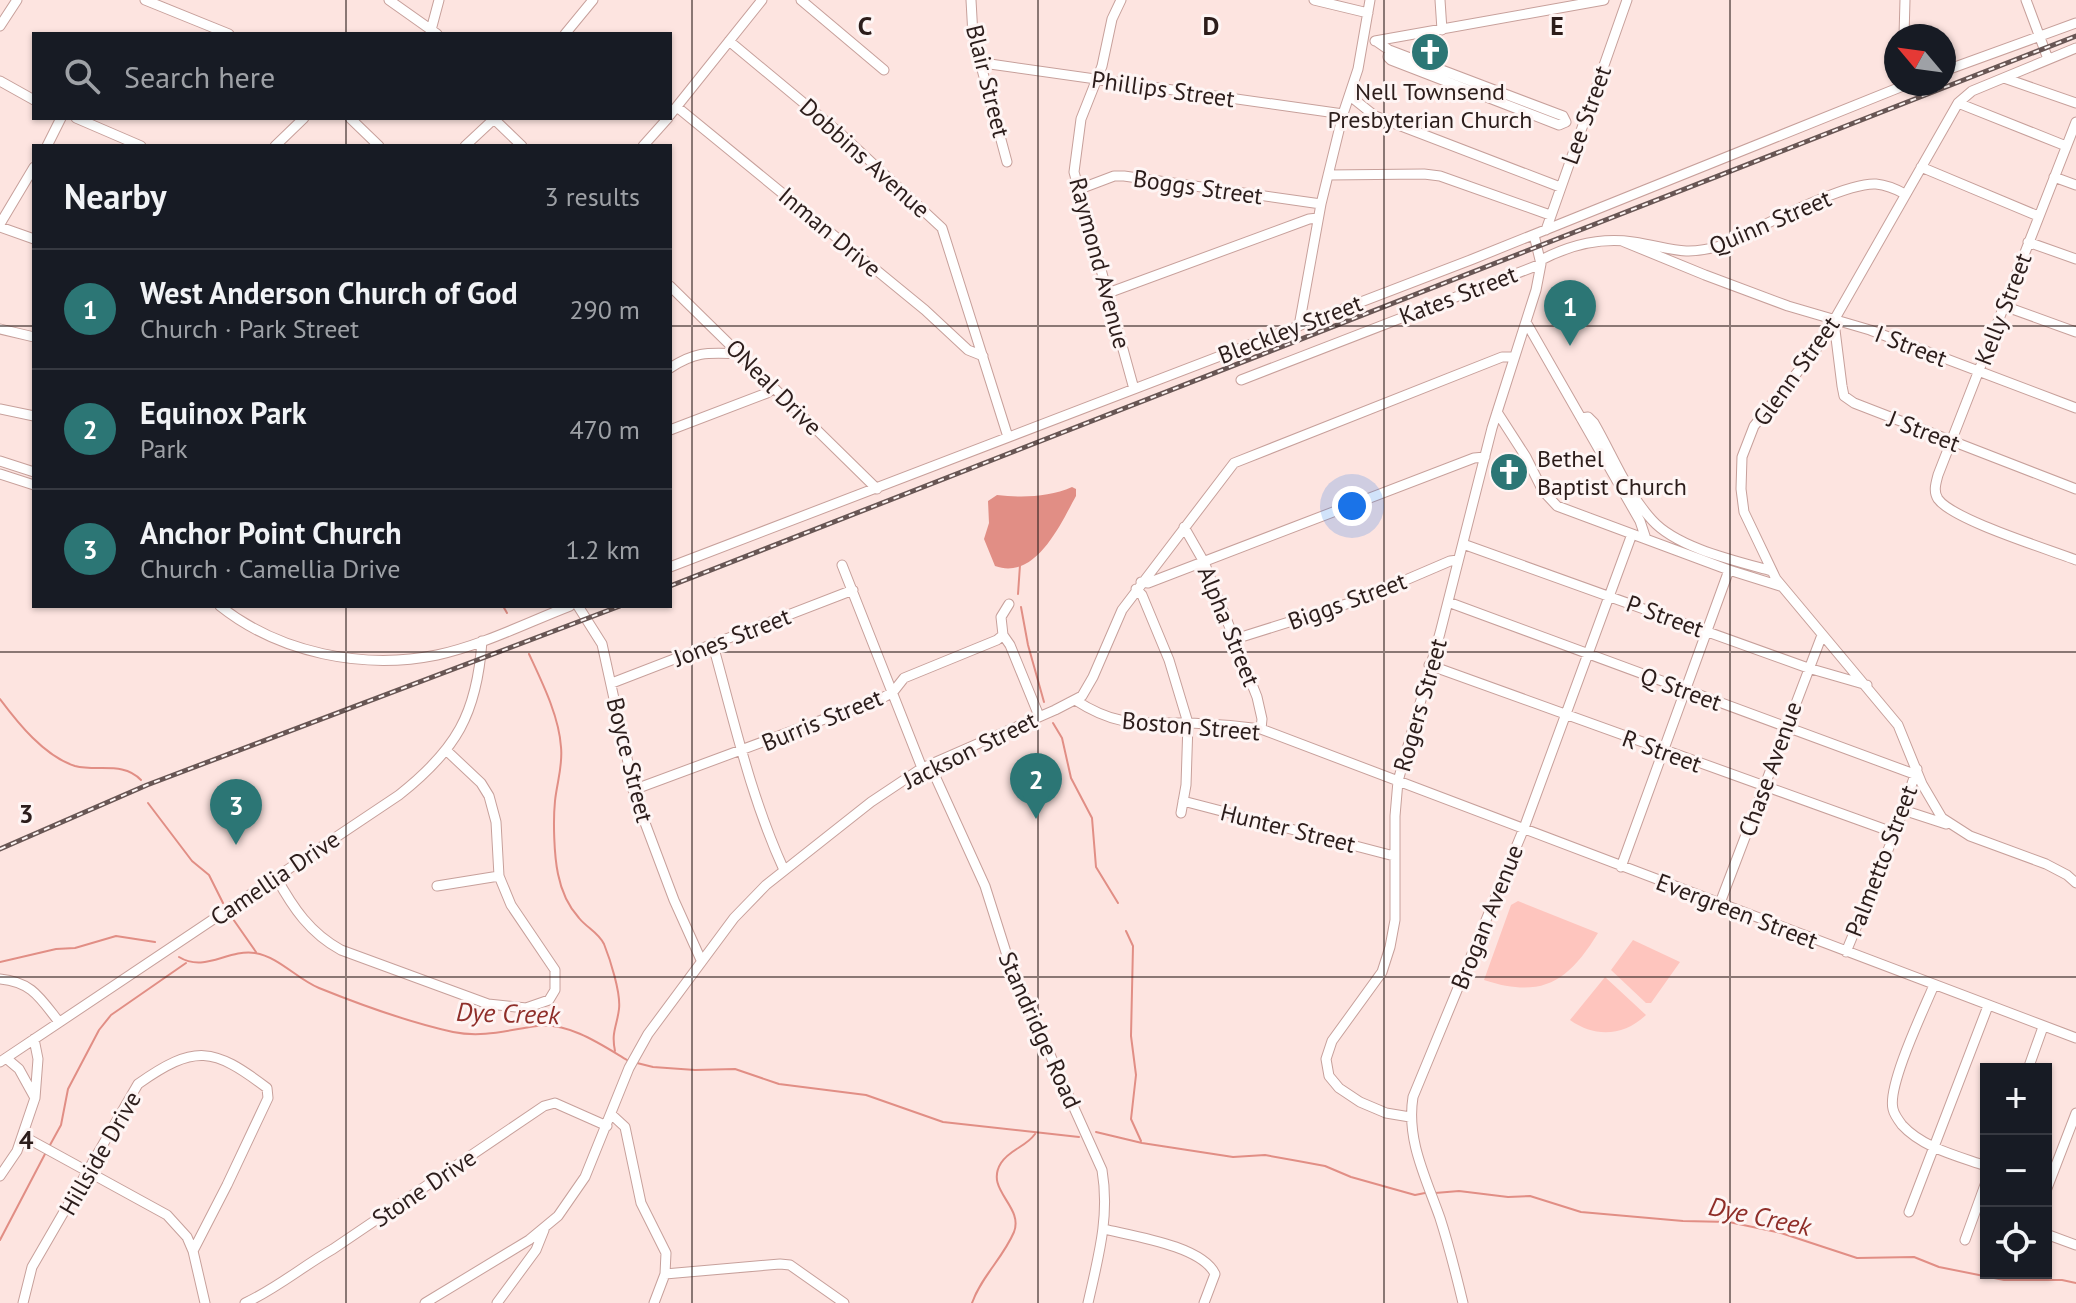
<!DOCTYPE html>
<html lang="en">
<head>
<meta charset="utf-8">
<style>
  body { margin:0; font-family:"PT Sans",sans-serif; background:#20242c; color:#f1f3f6 }
  .controls { position:absolute; right:24px; bottom:24px; display:grid; overflow:hidden; border-radius:0px; box-shadow:0 2px 6px #0004 }
  .controls button { width:72px; height:72px; display:grid; place-items:center; padding:0; border:0; border-bottom:2px solid #363941; background:#171b24; color:#f1f3f6; font:40px sans-serif }
  .compass { position:absolute; left:1884px; top:24px; width:72px; height:72px; border-radius:50%; background:#171b24; box-shadow:0 2px 6px #0004; rotate:299deg }
  .you { position:absolute; left:1352px; top:506px; width:28px; height:28px; margin:-20px; border:6px solid #fff; border-radius:50%; background:#1a73e8; box-shadow:0 0 0 12px #1a73e833 }
  .badge { display:grid; place-items:center; width:52px; height:52px; border-radius:50%; background:#2c7675; color:#fff; font-size:26px; font-weight:700 }
  .pin { position:absolute; translate:-50% -66px; filter:drop-shadow(0 2px 4px #0008) }
  .pin::after { content:''; position:absolute; top:42px; width:28px; height:24px; background:inherit; clip-path:polygon(0 0,100% 0,50% 100%) }
  .list { margin:0; padding:0; list-style:none }
  h2 { display:flex; justify-content:space-between; align-items:center; height:104px; margin:0; padding:0 32px; font-size:34px }
  h2 small { font-size:26px; font-weight:400; color:#9ea1a6 }
  .list li { display:grid; grid-template-columns:52px 1fr auto; gap:24px; align-items:center; box-sizing:border-box; height:120px; padding:0 32px; border-top:2px solid #363941 }
  .list b { display:block; font-size:30px; white-space:nowrap }
  .list p { margin:0; font-size:26px; white-space:nowrap; color:#9ea1a6 }
  .list em { font-size:26px; font-style:normal; color:#9ea1a6 }
  .icon { flex:none; width:44px; height:44px; fill:none; stroke:currentColor; stroke-width:2; stroke-linecap:round; stroke-linejoin:round }
  .map { position:relative; flex:none; width:2076px; height:1303px; overflow:hidden }
  .search { position:absolute; background:#171b24; box-shadow:0 2px 6px #0004; left:32px; top:32px; width:640px; height:88px; display:flex; align-items:center; gap:20px; box-sizing:border-box; padding:0 28px; border-radius:0px; color:#9ea1a6; font-size:30px }
  .panel { position:absolute; background:#171b24; box-shadow:0 2px 6px #0004; left:32px; top:144px; width:640px; height:464px; border-radius:0px }
  .map>svg:first-child { display:block }
  .green { fill:#fec5be }
  .water { fill:#e18e85 }
  .lines { fill:none; stroke-linecap:round; stroke-linejoin:round }
  .stream { stroke:#e18e85; stroke-width:2 }
  .minor-casing { stroke:#c7a09b; stroke-width:11 }
  .minor { stroke:#fff; stroke-width:9 }
  .rail-casing { stroke:#685654; stroke-width:5 }
  .rail { stroke:#fef5f4; stroke-width:2; stroke-dasharray:6; stroke-linecap:butt }
  .grid { fill:none; stroke:#2c1d1b; stroke-width:2; stroke-opacity:0.55 }
  .labels { text-anchor:middle; dominant-baseline:central; stroke-width:6; stroke-linejoin:round; paint-order:stroke }
  .street-label { font-size:24px; fill:#2c1d1b; stroke:#fef5f4 }
  .poi-label { font-size:24px; fill:#2c1d1b; stroke:#fef5f4 }
  .water-label { font-size:26px; font-style:italic; fill:#8f2e29; stroke:#fef5f4 }
  .grid-label { font-size:26px; text-anchor:middle; font-weight:bold; fill:#2c1d1b; stroke:#fef5f4; stroke-width:6; stroke-linejoin:round; paint-order:stroke }
</style>
</head>
<body>
<div class="map">
<svg width="2076" height="1303" viewBox="0 0 2076 1303">
  <rect width="100%" height="100%" fill="#fde4e0"/>
  <path class="green" d="M1518,901L1598,933C1568,982 1542,999 1484,980L1511,905Z
    M1633,940L1680,962L1651,1003H1646L1611,970Z
    M1605,977L1646,1015C1624,1036 1595,1038 1570,1020Z"/>
  <path class="water" d="M1072,487L1076,489V496C1061,523 1036,581 995,566L984,539L989,523L988,501L997,495C1023,498 1049,497 1072,487Z"/>
  <g class="lines">
    <path class="stream" d="M1018,594L1020,565
      M503,606L507,613
      M1021,607L1028,645L1044,702
      M529,654C542,682 559,716 561,747C563,766 557,782 555,801C553,821 554,855 558,874C561,889 568,906 579,918C587,928 598,932 604,944C610,959 621,993 619,1009C617,1026 611,1032 615,1051
      M0,699C18,723 44,756 75,766C98,772 123,761 141,780
      M1053,723L1062,738L1071,778L1092,818L1096,867L1118,903
      M148,803L192,861L209,875L223,903
      M233,919L256,952
      M1126,931L1133,946L1131,1036L1136,1075L1131,1119L1141,1141
      M179,957C205,973 227,949 255,953C279,957 297,979 319,988C361,1005 408,1022 453,1032C483,1038 508,1030 537,1026C569,1022 602,1045 627,1060
      M0,962L56,949L75,948L116,936L155,942
      M637,1063L653,1067L695,1070L735,1069L779,1084L866,1095L943,1122L1079,1137
      M1096,1132L1142,1143L1233,1157L1265,1155L1298,1161L1325,1166L1351,1177L1415,1195L1425,1193
      M50,1145L61,1125L68,1089L99,1030L111,1015L186,963
      M1435,1193L1459,1191L1508,1197L1530,1196L1581,1212L1683,1221L1729,1222L1781,1233L1857,1258L1914,1257L1939,1267L2004,1280H2062L2076,1283
      M0,1240L45,1154
      M972,1303C981,1277 1003,1258 1014,1232C1024,1206 984,1190 1001,1163C1010,1149 1026,1147 1035,1134"/>
    <g class="minor-casing">
      <path id="minor" d="M145,0L229,34
        M389,0L437,34
        M801,0L884,70
        M971,0L973,36L1007,162
        M1121,0L1112,19L1102,66L1081,119L1074,172L1134,389
        M1314,0L1368,13
        M1440,0L1442,30
        M2026,0L2048,59
        M0,26L17,0
        M431,30L439,0
        M565,34L593,0
        M1904,36L1905,0
        M729,41L841,134L942,228L1008,437
        M1375,41L1604,0
        M1376,41L1389,50L1563,116L1566,122L1559,125L1391,60L1388,57L1389,50
        M2076,48L1972,91L1958,103L1821,343L1754,426L1742,457L1741,489L1744,512L1776,579L1898,725L1922,784L1942,818L1970,836L2046,864L2067,875L2076,883
        M983,65L990,64L1343,114
        M1944,71L2076,23
        M2004,78L2076,103
        M0,81L34,100
        M1350,96L1375,116L1560,187
        M1958,103L2066,146
        M677,107L925,310L968,350L983,356
        M670,115L762,0
        M76,118L141,146
        M350,118L379,146
        M494,119L522,146
        M2076,122L1938,475C1936,483 1933,491 1938,499C1953,520 2048,549 2076,560
        M47,146L61,118
        M275,146L304,118
        M465,146L495,118
        M643,146L668,118
        M1921,167L2038,216
        M1328,175L1424,174L1440,176L1550,215
        M2054,177L2076,185
        M1077,190L1114,176H1124L1321,204
        M0,224L34,167
        M0,227L34,239
        M1546,230L1627,0
        M1622,241L1705,275L1788,306L1870,330L2076,408
        M2028,242L2076,259
        M1541,260C1570,245 1600,237 1633,242C1669,247 1682,257 1720,246C1754,231 1843,182 1876,184C1887,185 1896,189 1905,194
        M670,286L877,489
        M1108,293L1309,219L1318,218
        M2004,306L2076,332
        M1526,322L1640,521L1646,539
        M1834,322L1842,386L1844,396L1854,403L2076,489
        M1299,326L1321,204L1343,114L1358,69L1370,0
        M0,329L34,337
        M670,368C698,350 710,353 742,354
        M1241,380L1541,264
        M0,409L34,416
        M1497,412L1526,457L1543,491L1557,506L1729,570L1780,586
        M1581,418L1588,417L1594,423C1612,454 1627,493 1652,520C1677,548 1736,561 1772,571
        M670,430L767,393L774,388
        M0,461L34,472
        M0,474L34,485
        M1184,527L1204,562L1257,697L1262,719L1261,729
        M1463,544L1808,668L1867,685
        M842,565L922,768
        M670,567L1473,259L1908,84
        M1141,582L1148,583L1474,458L1485,457
        M1136,589L1142,595L1169,660L1188,723L1186,785L1181,813
        M1448,602L1914,774
        M1009,604L1001,617L1003,635L1010,645L1039,716
        M220,606C279,653 363,670 437,655C483,645 526,623 570,606
        M578,606L602,644L636,799L674,900L701,960
        M1235,639L1359,600L1450,561L1458,560
        M713,645C734,721 751,798 784,870
        M1429,665L1895,833
        M612,683L853,590
        M1075,700C1120,729 1142,722 1191,723C1215,724 1238,726 1261,729L2076,1038
        M930,765L985,886L1011,968L1102,1170C1110,1217 1098,1258 1088,1303
        M633,790L884,697L893,692L904,678L997,640L1003,635
        M1183,801L1394,856
        M1903,810L1946,824
        M1621,867L1729,570
        M276,877C293,908 310,933 341,950L488,1004L526,1008L549,1000L555,990V970L511,905L499,876L496,822L489,796L481,783L447,751
        M437,886L499,876
        M1720,903L1822,635
        M1846,952L1895,833L1917,769
        M0,979C32,982 40,998 59,1022
        M1934,985C1924,1009 1887,1086 1893,1109C1894,1114 1899,1121 1902,1125C1923,1148 1958,1156 1986,1166
        M34,1039L38,1059L35,1098
        M0,1062L399,795C456,750 477,714 482,641
        M2028,1069L2043,1027
        M612,1115L625,1127L641,1203L666,1253L665,1274L654,1303
        M1410,1117L1386,1113L1360,1102L1339,1088L1329,1076L1326,1059L1332,1041L1382,972L1390,947L1395,920V816L1398,781L1440,633L1492,428L1536,290L1541,264L1534,235
        M23,1136L167,1215L187,1237L193,1251
        M0,1176L17,1151L35,1098L19,1069L6,1058
        M2046,1191L2076,1113
        M1909,1212L1988,1006
        M1104,1229C1133,1236 1202,1246 1215,1274L1204,1303
        M2046,1234L2076,1245
        M1965,1240L1986,1182
        M665,1274L780,1264L790,1265L844,1303
        M23,1303L32,1267L138,1084C195,1044 213,1047 267,1088L268,1098L227,1185L193,1251L205,1303
        M245,1303C276,1289 303,1266 333,1249L544,1106L555,1103L607,1126
        M425,1303L529,1240L558,1216L585,1177L629,1068L648,1034L734,918L766,885L871,802L922,768L1055,710L1082,696L1093,677L1122,610L1234,463L1502,357H1514
        M497,1303L536,1250L544,1230
        M1463,1303C1456,1274 1449,1246 1440,1218C1426,1178 1406,1140 1413,1097L1524,828L1632,534"/>
    </g>
    <use href="#minor" class="minor"/>
    <g class="rail-casing">
      <path id="rail" d="M670,586L2076,36
        M0,849L147,785L620,606"/>
    </g>
    <use href="#rail" class="rail"/>
  </g>
  <path class="grid" d="M346,0V34M692,0V1303M1038,0V1303M1384,0V1303M1730,0V1303M346,118V146M0,326H34M670,326H2076M346,606V1303M0,652H2076M0,977H2076"/>
  <defs>
    <g id="church-disc" transform="scale(2)"><circle r="9.5" fill="#2c7675" stroke="#fef5f4"/><path d="M-1.2-6h2.4v3.5h3.3v2.4h-3.3V6h-2.4V-.1h-3.3v-2.4h3.3Z" fill="#fff"/></g>
  </defs>
  <g fill-rule="evenodd">
    <use href="#church-disc" x="1430" y="52"/>
    <use href="#church-disc" x="1509" y="472"/>
  </g>
  <g class="labels">
    <g class="street-label">
      <text transform="translate(988 81) rotate(76)">Blair Street</text>
      <text transform="translate(1163 89) rotate(8)">Phillips Street</text>
      <text transform="translate(1586 115) rotate(-70)">Lee Street</text>
      <text transform="translate(865 158) rotate(42)">Dobbins Avenue</text>
      <text transform="translate(1198 187) rotate(8)">Boggs Street</text>
      <text transform="translate(1770 222) rotate(-23)">Quinn Street</text>
      <text transform="translate(830 232) rotate(40)">Inman Drive</text>
      <text transform="translate(1100 263) rotate(75)">Raymond Avenue</text>
      <text transform="translate(1458 295) rotate(-21)">Kates Street</text>
      <text transform="translate(2003 309) rotate(-69)">Kelly Street</text>
      <text transform="translate(1290 329) rotate(-21)">Bleckley Street</text>
      <text transform="translate(1911 346) rotate(21)">I Street</text>
      <text transform="translate(1796 371) rotate(-54)">Glenn Street</text>
      <text transform="translate(774 387) rotate(45)">ONeal Drive</text>
      <text transform="translate(1924 431) rotate(21)">J Street</text>
      <text transform="translate(1347 601) rotate(-20)">Biggs Street</text>
      <text transform="translate(1665 616) rotate(20)">P Street</text>
      <text transform="translate(1229 626) rotate(68)">Alpha Street</text>
      <text transform="translate(732 637) rotate(-21)">Jones Street</text>
      <text transform="translate(1681 689) rotate(20)">Q Street</text>
      <text transform="translate(1420 705) rotate(-74)">Rogers Street</text>
      <text transform="translate(822 720) rotate(-22)">Burris Street</text>
      <text transform="translate(1191 726) rotate(5)">Boston Street</text>
      <text transform="translate(970 750) rotate(-26)">Jackson Street</text>
      <text transform="translate(1662 751) rotate(20)">R Street</text>
      <text transform="translate(630 760) rotate(76)">Boyce Street</text>
      <text transform="translate(1770 769) rotate(-70)">Chase Avenue</text>
      <text transform="translate(1288 828) rotate(14)">Hunter Street</text>
      <text transform="translate(1881 861) rotate(-69)">Palmetto Street</text>
      <text transform="translate(275 878) rotate(-34)">Camellia Drive</text>
      <text transform="translate(1737 911) rotate(21)">Evergreen Street</text>
      <text transform="translate(1487 917) rotate(-68)">Brogan Avenue</text>
      <text transform="translate(1040 1030) rotate(66)">Standridge Road</text>
      <text transform="translate(100 1153) rotate(-60)">Hillside Drive</text>
      <text transform="translate(424 1188) rotate(-34)">Stone Drive</text>
    </g>
    <g class="poi-label">
      <text x="1430" y="91">Nell Townsend<tspan x="1430" dy="28">Presbyterian Church</tspan></text>
      <text x="1537" y="458" text-anchor="start">Bethel<tspan x="1537" dy="28">Baptist Church</tspan></text>
    </g>
    <g class="water-label">
      <text transform="translate(508 1013) rotate(2)">Dye Creek</text>
      <text transform="translate(1760 1216) rotate(12)">Dye Creek</text>
    </g>
  </g>
  <g class="grid-label">
    <text x="865" y="35">C</text>
    <text x="1211" y="35">D</text>
    <text x="1557" y="35">E</text>
    <text x="26" y="823">3</text>
    <text x="26" y="1149">4</text>
  </g>
</svg>
<div class="controls">
<button>+</button>
<button>−</button>
<button><svg class="icon" aria-label="locate" viewBox="0 0 24 24"><circle cx="12" cy="12" r="6"/><path d="M12 2v4M12 18v4M2 12h4M18 12h4"/></svg></button>
</div>
<svg class="compass" viewBox="-18 -18 36 36"><path d="M0-13l5 13h-10z" fill="#e53935"/><path d="M0 13l5-13h-10z" fill="#9ea1a6"/></svg>
<div class="you"></div>
<div class="pin badge" style="left:1570px;top:346px">1</div>
<div class="pin badge" style="left:1036px;top:819px">2</div>
<div class="pin badge" style="left:236px;top:845px">3</div>
<div class="search"><svg class="icon" aria-label="search" viewBox="0 0 24 24"><circle cx="10" cy="10" r="6"/><path d="M15 15l6 6"/></svg>Search here</div>
<section class="panel">
<h2>Nearby<small>3 results</small></h2>
<ul class="list">
<li><span class="badge">1</span><div><b>West Anderson Church of God</b><p>Church · Park Street</p></div><em>290 m</em></li>
<li><span class="badge">2</span><div><b>Equinox Park</b><p>Park</p></div><em>470 m</em></li>
<li><span class="badge">3</span><div><b>Anchor Point Church</b><p>Church · Camellia Drive</p></div><em>1.2 km</em></li>
</ul>
</section>
</div>
</body>
</html>
